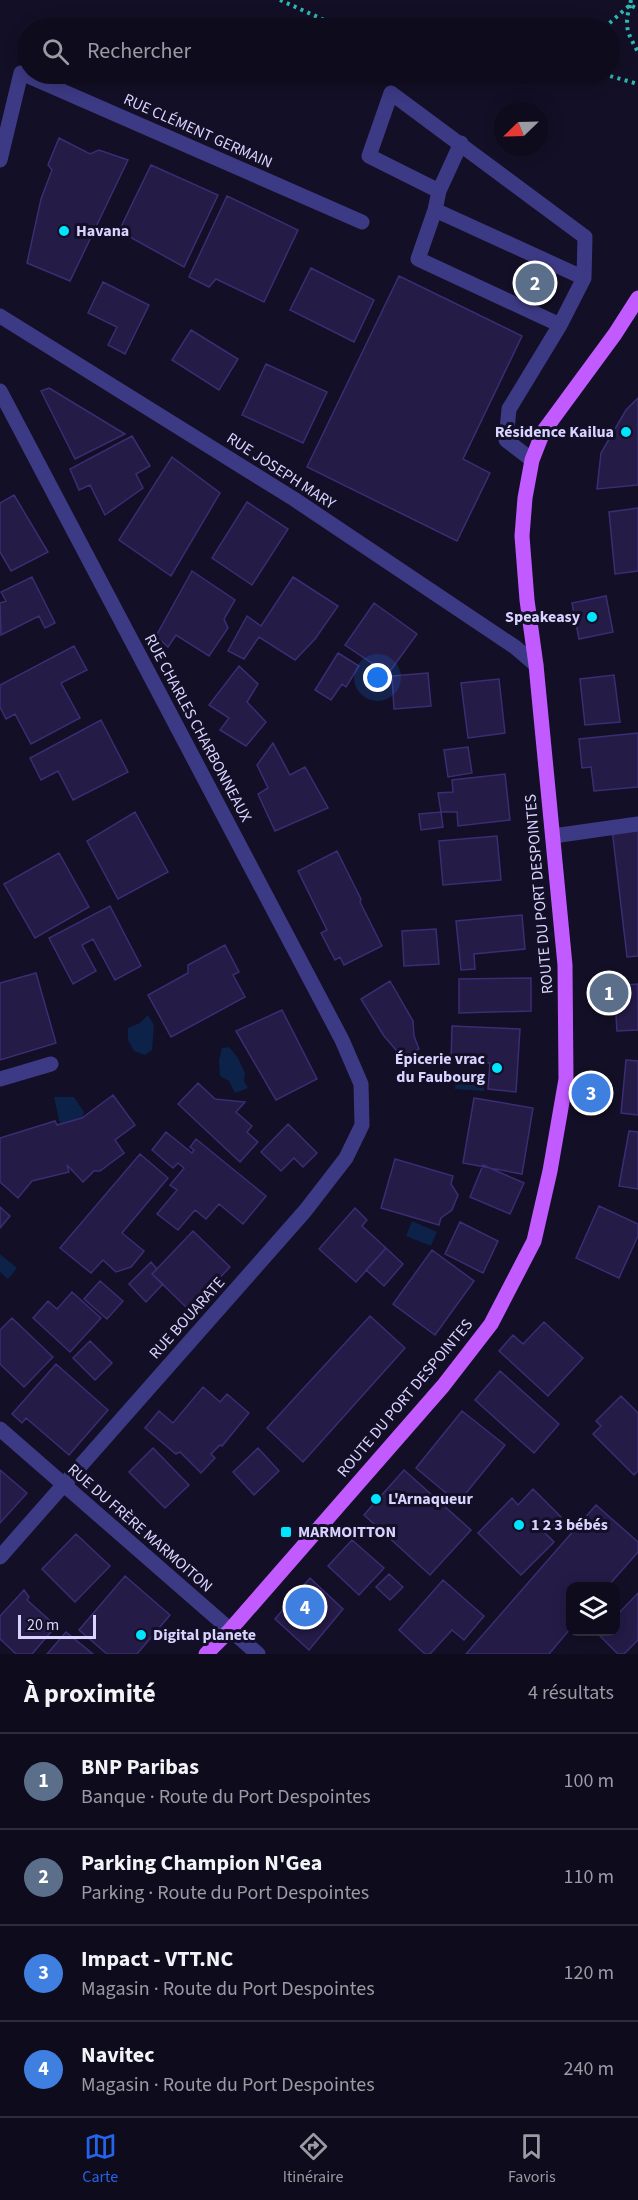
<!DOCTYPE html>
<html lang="fr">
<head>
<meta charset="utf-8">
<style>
  body { margin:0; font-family:"Source Sans 3",sans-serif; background:#1c1929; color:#f1f3f6 }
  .controls { position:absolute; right:18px; bottom:18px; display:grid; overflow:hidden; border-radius:12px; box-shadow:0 3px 15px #0003 }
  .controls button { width:54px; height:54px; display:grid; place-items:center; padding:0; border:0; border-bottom:2px solid #2e2b3b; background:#0e0b1c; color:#f1f3f6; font:30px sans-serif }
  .compass { position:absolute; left:494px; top:102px; width:54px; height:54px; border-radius:50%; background:#0e0b1c; box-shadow:0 3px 15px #0003; rotate:247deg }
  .scale { position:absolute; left:18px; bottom:15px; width:78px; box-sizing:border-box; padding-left:6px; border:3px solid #d9d4ff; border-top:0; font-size:16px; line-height:21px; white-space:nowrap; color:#d9d4ff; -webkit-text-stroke:4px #130f26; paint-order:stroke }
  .you { position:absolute; left:378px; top:678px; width:21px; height:21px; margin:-15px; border:4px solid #fff; border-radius:50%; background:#1a73e8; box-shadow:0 0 0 9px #1a73e833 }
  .badge { display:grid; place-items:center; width:39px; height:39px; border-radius:50%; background:#2563eb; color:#fff; font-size:20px; font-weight:700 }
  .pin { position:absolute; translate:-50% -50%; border:3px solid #fff; box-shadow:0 2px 6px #0006 }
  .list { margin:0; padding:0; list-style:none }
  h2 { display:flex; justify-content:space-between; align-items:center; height:78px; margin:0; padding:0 24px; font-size:26px }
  h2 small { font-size:20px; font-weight:400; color:#9b9ba3 }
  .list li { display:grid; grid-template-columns:39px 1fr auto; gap:18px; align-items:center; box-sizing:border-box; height:96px; padding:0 24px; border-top:2px solid #2e2b3b }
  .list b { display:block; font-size:22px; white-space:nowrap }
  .list p { margin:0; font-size:20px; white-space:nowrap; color:#9b9ba3 }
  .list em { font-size:20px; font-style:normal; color:#9b9ba3 }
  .icon { flex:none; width:33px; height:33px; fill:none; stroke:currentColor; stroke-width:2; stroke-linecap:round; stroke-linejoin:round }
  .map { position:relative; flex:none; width:638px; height:1654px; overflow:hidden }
  .search { position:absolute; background:#0e0b1c; box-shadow:0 3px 15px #0003; left:18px; right:18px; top:18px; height:66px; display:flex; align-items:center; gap:15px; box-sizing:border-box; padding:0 21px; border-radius:33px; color:#9b9ba3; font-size:22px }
  .sheet { height:462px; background:#0e0b1c }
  nav { display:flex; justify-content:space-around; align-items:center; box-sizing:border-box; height:84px; border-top:2px solid #2e2b3b; background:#0e0b1c; font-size:16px; color:#9b9ba3 }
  nav a { display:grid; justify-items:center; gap:3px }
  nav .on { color:#2563eb }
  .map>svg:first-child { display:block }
  .water { fill:#0c2248 }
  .building { fill:#241b47; stroke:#3b2d73; stroke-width:1.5 }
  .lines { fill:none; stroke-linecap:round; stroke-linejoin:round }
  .path { stroke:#2fb8b0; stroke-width:4; stroke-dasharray:3 4.5; stroke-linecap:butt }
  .minor { stroke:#3d3a85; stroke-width:15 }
  .major { stroke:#c25bff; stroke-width:15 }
  .poi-dot { fill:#00e5ff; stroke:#130f26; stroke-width:2 }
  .labels { text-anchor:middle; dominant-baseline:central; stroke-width:6; stroke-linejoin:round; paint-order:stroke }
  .street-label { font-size:16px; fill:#d9d4ff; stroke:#130f26 }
  .poi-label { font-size:16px; font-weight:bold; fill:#d9d4ff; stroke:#130f26; text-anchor:start }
</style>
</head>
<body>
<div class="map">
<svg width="638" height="1654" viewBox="0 0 638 1654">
  <rect width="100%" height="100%" fill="#130f26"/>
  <path class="water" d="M148,1015L154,1025L152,1050L145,1055L134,1051L128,1040V1028L140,1023Z
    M229,1047L238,1058L245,1073L244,1081L248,1088L235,1093L229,1081L220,1076L219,1060L222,1048Z
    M456,1074L485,1076L484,1091L455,1089Z
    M54,1097H74L84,1112L82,1118L60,1124Z
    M412,1221L437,1232L431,1246L406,1236Z
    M0,1254L17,1268L8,1279L0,1272Z"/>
  <path class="building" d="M59,138L90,154L99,150L128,160L70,281L27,263L41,199L52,170L48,165Z
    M151,165L218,195L184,267L119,231Z
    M227,196L298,230L264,302L216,279L209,287L189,277Z
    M311,268L374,300L354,342L290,310Z
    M399,276L522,336L463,459L490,473L457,541L307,467Z
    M103,282L149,305L125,354L108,345L117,327L88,313Z
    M191,330L238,359L219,390L172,360Z
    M266,364L327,392L303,443L242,415Z
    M49,388L125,434L75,459L41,391Z
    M638,398V485L597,489L601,453L626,410Z
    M132,436L150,466L136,474L143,488L105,515L90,485L79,490L70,469Z
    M172,457L220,493L171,576L119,540Z
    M14,495L48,552L11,571L0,552V503Z
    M247,502L288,529L252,585L212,558Z
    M638,508V571L615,574L609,512Z
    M192,571L235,600L224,619L228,628L209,656L176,635L168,647L156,636Z
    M32,577L55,623L45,628L39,616L1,635L0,603L6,601L1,592Z
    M293,577L338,606L315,639L295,660L259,637L244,659L228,651L247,616L261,626Z
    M606,596L613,632L579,639L572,603Z
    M374,603L417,634L388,674L345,645Z
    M74,646L87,670L61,683L80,718L31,744L15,714L6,719L0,707V685Z
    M338,653L359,666L346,687L342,684L331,700L315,690Z
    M239,666L258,684L247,702L266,722L246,746L220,730L229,718L209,705Z
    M428,673L431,706L394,709L392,676Z
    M614,675L620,722L585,725L580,679Z
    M499,679L505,733L468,738L461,683Z
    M101,720L128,772L73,800L58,771L41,780L30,758Z
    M638,733V787L594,791L591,767L582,768L579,739Z
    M273,743L290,775L305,767L328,808L275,831L258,794L268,788L257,765Z
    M468,747L472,773L448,777L444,750Z
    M505,774L510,820L458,826L457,812H441L438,793L453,792L452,780Z
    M135,812L168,872L118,899L87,841Z
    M441,812L443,827L421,830L419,814Z
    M638,826V956L627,957L612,829Z
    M497,836L501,880L443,885L439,841Z
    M337,851L361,899L360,902L382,946L344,965L340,957L335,960L321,933L327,930L298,871Z
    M59,853L89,907L35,938L4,884Z
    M110,906L141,966L115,980L93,939L82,945L96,971L73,984L49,938Z
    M522,915L525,949L474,954L475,969L461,970L456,921Z
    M436,929L439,964L404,966L402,931Z
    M225,945L239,972L233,975L245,997L171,1037L148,995L188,973V965Z
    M36,973L56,1043L0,1060V983Z
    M531,978V1011L459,1013V979Z
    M390,981L413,1021L414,1036L419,1049L403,1058L384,1036L361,999Z
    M638,984V1030L617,1031L614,986Z
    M282,1010L317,1079L276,1100L236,1031Z
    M452,1026L520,1029L516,1092L488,1089L490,1063L451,1061Z
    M626,1060L638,1061V1115L621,1113Z
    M198,1083L215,1099L245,1102L236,1112L252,1126L247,1132L258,1142L240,1162L178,1104Z
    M113,1095L135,1125L115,1140L124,1153L100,1171H94L83,1182L67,1165L69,1172L32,1181L18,1198L0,1182V1138L55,1121L57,1125L82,1118Z
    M474,1098L533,1108L522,1174L463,1163Z
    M288,1124L317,1153L303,1167L294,1158L281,1171L261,1152Z
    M629,1131L638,1132V1189L619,1186Z
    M166,1132L192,1153L194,1150L190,1147L196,1139L266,1196L243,1224L219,1204L206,1219L195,1210L178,1230L157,1214L177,1190L170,1185L184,1168L178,1163L173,1168L152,1150Z
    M140,1154L168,1178L122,1233L144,1251L131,1267L116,1272L103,1260L91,1273L60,1248Z
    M395,1159L453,1176L451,1184L458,1195L452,1210L441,1218L439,1225L381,1208Z
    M483,1165L524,1183L510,1214L470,1197Z
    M599,1206L638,1224V1236L619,1278L576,1258Z
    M0,1207L10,1216L0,1228Z
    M355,1208L367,1220L362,1226L386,1248L356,1282L319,1249Z
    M460,1222L498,1241L483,1273L445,1254Z
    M193,1231L230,1267L189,1310L152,1274Z
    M386,1248L403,1264L384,1286L366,1270Z
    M432,1250L474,1281L435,1335L393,1304Z
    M151,1262L157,1269L152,1274L163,1284L146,1302L129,1284Z
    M100,1281L123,1301L107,1319L84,1299Z
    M72,1292L101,1318L70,1352L33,1318L48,1301L57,1309Z
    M370,1316L405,1348L303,1462L267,1428Z
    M12,1318L53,1357L24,1387L0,1364V1330Z
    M544,1322L583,1358L548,1396L499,1351L513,1335L523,1344Z
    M90,1341L112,1363L95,1380L73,1358Z
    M56,1364L108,1410L69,1455L26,1418L22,1423L12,1414Z
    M500,1371L559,1424L534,1453L475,1400Z
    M203,1387L220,1402L227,1394L249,1413L222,1446L220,1445L211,1454L215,1458L201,1473L180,1452L176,1454L145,1428L159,1411L173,1423Z
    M621,1396L638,1413V1471L634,1475L593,1434L601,1426L596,1421Z
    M462,1411L505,1445L458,1503L416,1468Z
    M153,1448L189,1485L165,1508L129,1472Z
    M258,1448L279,1471L254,1495L233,1472Z
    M0,1470L27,1493L0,1523Z
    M404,1470L471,1530L430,1575L364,1515Z
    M533,1489L561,1517L545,1533L554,1542L521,1575L478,1533L512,1498L518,1505Z
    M596,1505L638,1542V1552L608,1586H570V1629L549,1654H466Z
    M76,1534L110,1566L75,1602L42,1569Z
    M352,1540L384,1568L359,1595L328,1566Z
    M389,1574L403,1587L390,1600L376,1587Z
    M125,1576L170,1615L137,1654H107L79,1630Z
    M310,1578L343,1609L309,1650L275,1619Z
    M443,1580L484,1616L464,1640L452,1630L430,1654H425L399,1630Z
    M24,1590L29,1597L27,1600L56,1626L32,1654H16L0,1639V1616Z
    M638,1593V1640L624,1654H618L598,1634L600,1632H616V1616Z
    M66,1632L93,1654H47Z"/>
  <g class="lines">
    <path class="path" d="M280,0L331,23L350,28
      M631,0L630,5L638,9
      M630,5C624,27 627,32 638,52
      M604,28L630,5
      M603,74L638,84"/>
    <path class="minor" d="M0,160L21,73L362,222
      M439,191L461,143
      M435,210L584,278L560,325L509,409L506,440L532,460
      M0,316L294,499L515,647L536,665
      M560,325L418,259L435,210L439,191L369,156L391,93L585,237L584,278
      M0,391L342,1040L361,1084L362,1125L346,1158L305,1211L0,1557
      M553,836L638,824
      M0,1079L51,1064
      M0,1429L258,1654"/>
    <path class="major" d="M206,1654L230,1630L443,1386L491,1324L534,1241L550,1171L566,1079L565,965L536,665L527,600L522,536L525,498L532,460L543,432L615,334L638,298"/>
  </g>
  <g class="poi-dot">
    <circle cx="64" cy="231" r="6"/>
    <circle cx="626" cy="432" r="6"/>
    <circle cx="592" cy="617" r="6"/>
    <circle cx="497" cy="1068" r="6"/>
    <circle cx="376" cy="1499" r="6"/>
    <circle cx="519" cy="1525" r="6"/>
    <rect x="280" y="1526" width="12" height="12" rx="3"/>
    <circle cx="141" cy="1635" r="6"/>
  </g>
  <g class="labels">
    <g class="street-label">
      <text transform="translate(198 131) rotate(24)">RUE CLÉMENT GERMAIN</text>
      <text transform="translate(281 471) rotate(33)">RUE JOSEPH MARY</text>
      <text transform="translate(198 728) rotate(62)">RUE CHARLES CHARBONNEAUX</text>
      <text transform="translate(539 894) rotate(-95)">ROUTE DU PORT DESPOINTES</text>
      <text transform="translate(187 1318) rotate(-48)">RUE BOUARATE</text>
      <text transform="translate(405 1398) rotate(-50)">ROUTE DU PORT DESPOINTES</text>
      <text transform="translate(140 1528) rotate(41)">RUE DU FRÈRE MARMOITON</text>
    </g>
    <g class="poi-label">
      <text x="76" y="231">Havana</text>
      <text x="614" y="432" text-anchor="end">Résidence Kailua</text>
      <text x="580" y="617" text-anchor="end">Speakeasy</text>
      <text x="485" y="1059" text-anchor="end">Épicerie vrac<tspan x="485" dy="18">du Faubourg</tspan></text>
      <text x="388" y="1499">L'Arnaqueur</text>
      <text x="531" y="1525">1 2 3 bébés</text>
      <text x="298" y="1532">MARMOITTON</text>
      <text x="153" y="1635">Digital planete</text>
    </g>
  </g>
</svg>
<div class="controls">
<button><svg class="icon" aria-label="layers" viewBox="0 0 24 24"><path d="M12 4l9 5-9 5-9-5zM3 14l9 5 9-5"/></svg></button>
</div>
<svg class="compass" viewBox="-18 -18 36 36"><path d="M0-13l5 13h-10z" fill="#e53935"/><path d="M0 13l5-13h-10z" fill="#9b9ba3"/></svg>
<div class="scale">20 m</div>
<div class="you"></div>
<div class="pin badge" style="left:609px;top:993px;background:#5c6f8a">1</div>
<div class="pin badge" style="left:535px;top:283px;background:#5c6f8a">2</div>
<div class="pin badge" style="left:591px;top:1093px;background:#3f7fe0">3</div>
<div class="pin badge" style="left:305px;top:1607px;background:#3f7fe0">4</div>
<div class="search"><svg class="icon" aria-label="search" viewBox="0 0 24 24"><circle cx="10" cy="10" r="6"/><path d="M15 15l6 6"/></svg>Rechercher</div>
</div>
<section class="sheet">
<h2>À proximité<small>4 résultats</small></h2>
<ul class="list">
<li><span class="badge" style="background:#5c6f8a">1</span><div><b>BNP Paribas</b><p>Banque · Route du Port Despointes</p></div><em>100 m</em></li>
<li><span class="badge" style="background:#5c6f8a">2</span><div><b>Parking Champion N'Gea</b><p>Parking · Route du Port Despointes</p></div><em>110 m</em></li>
<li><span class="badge" style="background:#3f7fe0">3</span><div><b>Impact - VTT.NC</b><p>Magasin · Route du Port Despointes</p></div><em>120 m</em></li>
<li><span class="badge" style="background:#3f7fe0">4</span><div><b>Navitec</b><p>Magasin · Route du Port Despointes</p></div><em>240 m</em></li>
</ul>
</section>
<nav>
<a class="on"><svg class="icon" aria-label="map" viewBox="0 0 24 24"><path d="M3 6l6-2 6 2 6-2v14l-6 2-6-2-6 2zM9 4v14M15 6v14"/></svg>Carte</a>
<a><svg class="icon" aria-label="directions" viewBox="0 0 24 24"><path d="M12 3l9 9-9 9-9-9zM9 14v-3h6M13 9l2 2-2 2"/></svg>Itinéraire</a>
<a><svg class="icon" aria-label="saved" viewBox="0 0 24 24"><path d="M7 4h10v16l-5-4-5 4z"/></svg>Favoris</a>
</nav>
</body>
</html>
